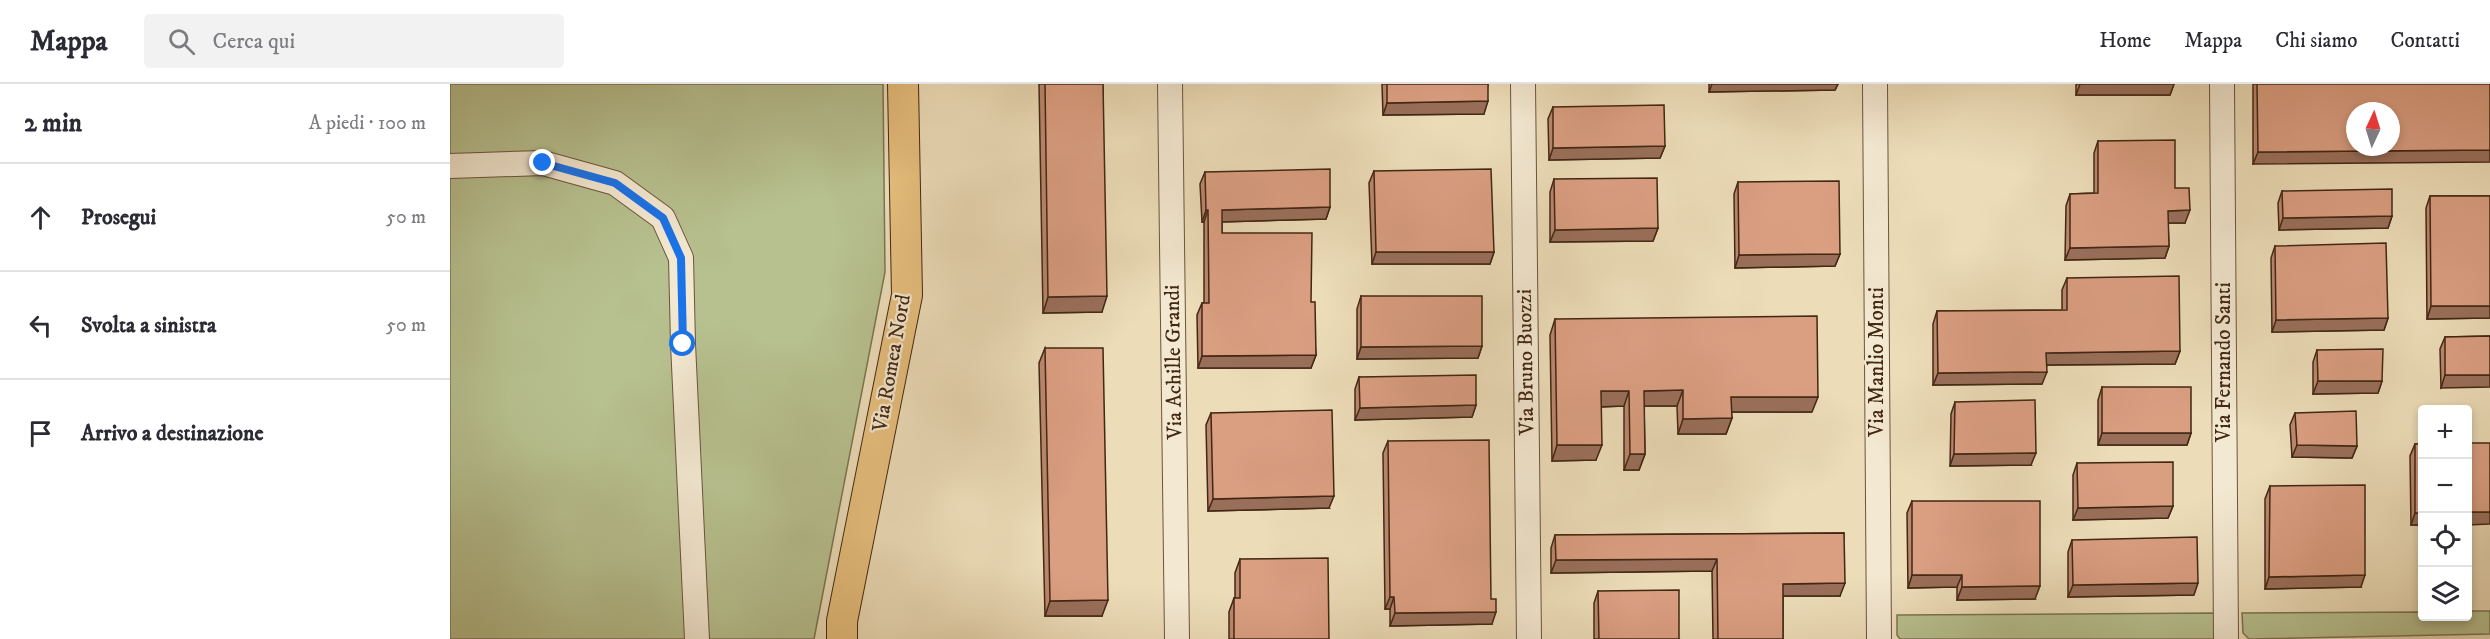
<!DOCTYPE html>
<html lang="it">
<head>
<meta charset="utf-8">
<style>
  body { margin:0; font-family:"IM FELL DW Pica",serif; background:#f2f2f3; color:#2b2b33 }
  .controls { position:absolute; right:18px; bottom:18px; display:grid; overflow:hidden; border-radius:6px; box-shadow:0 3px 9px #0003 }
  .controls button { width:54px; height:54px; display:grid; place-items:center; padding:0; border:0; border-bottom:2px solid #e1e1e2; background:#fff; color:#2b2b33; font:30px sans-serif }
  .compass { position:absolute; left:1896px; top:18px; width:54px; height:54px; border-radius:50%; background:#fff; box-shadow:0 3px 9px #0003; rotate:4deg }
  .stop { position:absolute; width:18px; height:18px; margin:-14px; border:4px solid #1a73e8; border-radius:50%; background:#fff }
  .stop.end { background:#1a73e8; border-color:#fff; box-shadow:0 2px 6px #0008 }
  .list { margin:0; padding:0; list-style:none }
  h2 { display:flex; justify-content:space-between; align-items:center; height:78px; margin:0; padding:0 24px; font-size:26px }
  h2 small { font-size:20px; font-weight:400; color:#7c7c81 }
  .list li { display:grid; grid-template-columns:39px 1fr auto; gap:18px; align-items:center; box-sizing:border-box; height:108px; padding:0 24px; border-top:2px solid #e1e1e2 }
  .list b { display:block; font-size:22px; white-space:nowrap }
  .list em { font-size:20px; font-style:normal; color:#7c7c81 }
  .icon { flex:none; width:33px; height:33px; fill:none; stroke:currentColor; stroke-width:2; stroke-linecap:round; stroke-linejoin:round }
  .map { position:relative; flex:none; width:2040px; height:555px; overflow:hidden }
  header { display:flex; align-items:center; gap:36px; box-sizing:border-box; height:84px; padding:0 30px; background:#fff; border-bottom:2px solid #e1e1e2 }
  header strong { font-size:28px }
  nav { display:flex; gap:33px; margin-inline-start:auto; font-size:21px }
  .search { width:420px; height:54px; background:#f2f2f3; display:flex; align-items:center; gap:15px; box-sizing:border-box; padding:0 21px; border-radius:6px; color:#7c7c81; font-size:22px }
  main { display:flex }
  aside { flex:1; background:#fff }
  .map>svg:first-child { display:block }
  .green { fill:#b7c08f; stroke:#7c7451; stroke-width:1.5 }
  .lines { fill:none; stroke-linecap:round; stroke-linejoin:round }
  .minor-casing { stroke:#6c543c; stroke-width:26 }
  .major-casing { stroke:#422713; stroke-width:32 }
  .minor { stroke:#f3e8d1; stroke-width:24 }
  .major { stroke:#e6be7c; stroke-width:30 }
  .wall { fill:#bb886f; stroke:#422713; stroke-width:1.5 }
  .shaded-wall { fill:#996f5a; stroke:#422713; stroke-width:1.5 }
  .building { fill:#da9e81; stroke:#422713; stroke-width:1.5; fill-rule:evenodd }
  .route { stroke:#1a73e8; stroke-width:8 }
  .labels { text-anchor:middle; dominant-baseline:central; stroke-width:4.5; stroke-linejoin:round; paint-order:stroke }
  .street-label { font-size:21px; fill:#422713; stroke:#f3e8d1 }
</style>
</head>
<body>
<header>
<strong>Mappa</strong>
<div class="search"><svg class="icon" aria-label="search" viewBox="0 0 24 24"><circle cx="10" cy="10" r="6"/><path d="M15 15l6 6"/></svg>Cerca qui</div>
<nav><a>Home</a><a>Mappa</a><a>Chi siamo</a><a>Contatti</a></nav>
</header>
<main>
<aside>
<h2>2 min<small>A piedi · 100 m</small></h2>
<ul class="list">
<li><svg class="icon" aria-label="ahead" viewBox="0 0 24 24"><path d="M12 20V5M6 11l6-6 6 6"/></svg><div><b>Prosegui</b></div><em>50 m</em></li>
<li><svg class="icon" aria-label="left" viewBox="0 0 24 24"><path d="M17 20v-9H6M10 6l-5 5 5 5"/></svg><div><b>Svolta a sinistra</b></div><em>50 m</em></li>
<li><svg class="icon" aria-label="arrive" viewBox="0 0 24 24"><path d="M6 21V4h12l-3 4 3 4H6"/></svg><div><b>Arrivo a destinazione</b></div></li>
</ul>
</aside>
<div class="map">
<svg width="2040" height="555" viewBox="0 0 2040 555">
  <rect width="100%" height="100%" fill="#ecdcb8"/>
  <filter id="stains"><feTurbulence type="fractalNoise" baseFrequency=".00333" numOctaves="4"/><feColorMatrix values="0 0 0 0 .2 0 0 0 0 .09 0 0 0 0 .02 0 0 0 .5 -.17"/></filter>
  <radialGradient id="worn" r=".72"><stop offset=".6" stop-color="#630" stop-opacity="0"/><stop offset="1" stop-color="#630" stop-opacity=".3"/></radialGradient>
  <path class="green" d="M0,0H433L435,188L364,555H0Z
    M2018,527H2040V550L1799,555L1793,549L1792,529L1972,528V532H2018Z
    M1766,529L1767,552L1763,555H1450L1447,551V531Z"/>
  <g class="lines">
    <g class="minor-casing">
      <path id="minor" d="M720,0L727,555
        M1073,0L1079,555
        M1425,0L1429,555
        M1772,0L1776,555
        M0,82L93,79L165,99L213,134L231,174L233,260L247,555"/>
    </g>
    <g class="major-casing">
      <path id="major" d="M392,555V537L457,211L453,0"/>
    </g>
    <use href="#minor" class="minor"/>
    <use href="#major" class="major"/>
  </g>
  <path class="wall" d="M589,0H653L652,228L593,229Z
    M932,0H1038L1034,30L933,31Z
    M1259,0H1388L1385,6L1259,8Z
    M1626,0H1724L1720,11H1626Z
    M1803,0H2040L1803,80Z
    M1103,23L1215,62L1210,74L1099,76L1098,35Z
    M1648,57L1725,104L1735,139H1718L1719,162L1715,174L1615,176L1616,122L1620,110L1644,109V69Z
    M924,87L1044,168L1040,180H922L919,99Z
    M755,88L880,123L876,135L772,138V149L861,218L866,271L861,284H748L747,231L752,219H754V138H752L750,100Z
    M1104,95L1208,144L1203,157L1100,158V108Z
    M1288,98L1390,170L1385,182L1285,184L1284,110Z
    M1832,107L1942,132L1938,144L1829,146L1828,119Z
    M1980,112H2040V234L1977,235L1976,124Z
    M1825,162L1938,234L1934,246L1822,248L1821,174Z
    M1617,194L1730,267L1725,280L1597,281L1592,300L1483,301V240L1487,227L1612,226V206Z
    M911,212L1032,262L1028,274L907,275V225Z
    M1105,235L1362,328H1281L1282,334L1276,350H1228L1227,322H1194L1195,370L1189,386H1174V322L1151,323L1146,376L1102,377L1100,251Z
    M2040,252L1991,304L1990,265L1995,253Z
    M595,264L652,532H595L589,279Z
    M1867,266L1932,297L1928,309L1863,310V278Z
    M909,293L1026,321L1022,333L905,336V305Z
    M1652,303L1741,349L1737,361H1648V316Z
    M1505,318L1581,381L1500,382L1501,330Z
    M761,329L879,424L758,427L756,341Z
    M1845,329L1907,362L1902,374L1842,373L1840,341Z
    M938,357L1042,540L940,542V525H935L933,369Z
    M1965,360H1972V441H1961L1960,372Z
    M1627,379L1723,422L1718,434L1623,436V391Z
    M1820,402L1911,503L1815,505V415Z
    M1462,417L1585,515L1507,516V503L1458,504L1457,429Z
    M1394,449L1390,512H1333V555H1263L1262,487L1101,489V464L1105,451Z
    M1622,456L1744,511L1618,513V468Z
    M790,475L879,555H779V528L784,514H785V489Z
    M1148,507L1229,555H1144V519Z"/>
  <path class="shaded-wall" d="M1262,0H1388L1385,6L1259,8Z
    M1630,0H1724L1720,11H1626Z
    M1038,17L1034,30L933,31L937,19Z
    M1215,62L1210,74L1099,76L1103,64Z
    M2040,66V78L1803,80L1808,68Z
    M880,123L876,135L767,138L772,126Z
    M756,126H758L754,138H752Z
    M1740,126L1735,139H1714L1718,127Z
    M1942,132L1938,144L1829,146L1833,134Z
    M1208,144L1203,157L1100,158L1105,146Z
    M1719,162L1715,174L1615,176L1620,164Z
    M926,168H1044L1040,180H922Z
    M1390,170L1385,182L1285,184L1289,171Z
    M657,212L652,228L593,229L598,213Z
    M1981,222H2040V234L1977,235Z
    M1938,234L1934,246L1822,248L1826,236Z
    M1032,262L1028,274L907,275L911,263Z
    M1730,267L1725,280L1592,281L1596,269Z
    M866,271L861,284H748L752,272Z
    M1597,288L1592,300L1483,301L1488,289Z
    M1995,291H2040V303L1991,304Z
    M1868,297H1932L1928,309L1863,310Z
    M1233,306L1227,322H1189L1194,307Z
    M1151,307H1179L1174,322L1145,323Z
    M1281,313H1368L1362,328H1275Z
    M1026,321L1022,333L905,336L910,324Z
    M1282,334L1276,350H1228L1233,335Z
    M1652,349H1741L1737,361H1648Z
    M1107,361H1152L1146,376L1102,377Z
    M1847,361L1907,362L1902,374L1842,373Z
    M1586,369L1581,381L1500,382L1504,370Z
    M1180,370H1195L1189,386H1174Z
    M884,412L879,424L758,427L763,415Z
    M1723,422L1718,434L1623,436L1628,424Z
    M2018,428H2040V440L2018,441Z
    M1965,429H1972V441H1961Z
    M1267,475L1262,487L1101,489L1106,476Z
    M1462,491H1512L1507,503L1458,504Z
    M1915,491L1911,503L1815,505L1819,493Z
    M1395,499L1390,512H1328L1333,500Z
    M1748,499L1744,511L1618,513L1623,501Z
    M1590,502L1585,515L1507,516L1512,503Z
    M940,513H944L940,525H935Z
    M658,516L652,532H595L600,517Z
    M1046,528L1042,540L940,542L945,529Z"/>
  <path class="building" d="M595,0H653L657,212L598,213Z
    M937,0H1038V17L937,19Z
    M1807,0H2040V66L1808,68ZM1905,27H1941V63H1905Z
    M1214,21L1215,62L1103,64V23Z
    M1725,56V104H1739L1740,126L1718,127L1719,162L1620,164V110L1648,109V57Z
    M880,85V123L772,126V149H862L861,218H865L866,271L752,272V219H759L758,126H756L755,88Z
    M1041,85L1044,168H926L924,87Z
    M1207,94L1208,144L1105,146L1104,95Z
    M1389,97L1390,170L1289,171L1288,98Z
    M1942,105V132L1833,134L1832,107Z
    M1980,112H2040V222H1981Z
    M1936,159L1938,234L1826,236L1825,162Z
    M1729,192L1730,267L1596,269L1597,288L1488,289L1487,227L1617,226V194Z
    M911,212H1032V262L911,263Z
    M1367,232L1368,313H1281L1282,334L1233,335V306L1194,307L1195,370H1180L1179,307H1151L1152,361H1107L1105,235Z
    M2040,252V291H1995V253Z
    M595,264H653L658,516L600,517Z
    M1933,265L1932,297H1868L1867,266Z
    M1026,291V321L910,324L909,293Z
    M1652,303H1741V349H1652Z
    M1585,316L1586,369L1504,370L1505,318Z
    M882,326L884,412L763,415L761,329Z
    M1906,327L1907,362L1847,361L1845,329Z
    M1039,356L1041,515H1046V528L945,529L944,513H940L938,357Z
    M2018,359H2040V428H2018Z
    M1965,360H1972V429H1965Z
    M1723,378V422L1628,424L1627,379Z
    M1915,401V491L1819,493L1820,402Z
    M1462,417H1590V502L1512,503V491H1462Z
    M1394,449L1395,499L1333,500V555H1268L1267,475L1106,476L1105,451Z
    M1747,453L1748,499L1623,501L1622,456Z
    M878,474L879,555H784V514H790V475Z
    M1229,506V555H1149L1148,507Z"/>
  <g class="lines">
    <path class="route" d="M93,79L165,99L213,134L231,174L233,260"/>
  </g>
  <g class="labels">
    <g class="street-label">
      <text transform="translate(724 278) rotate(-91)">Via Achille Grandi</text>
      <text transform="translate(1076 278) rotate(-91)">Via Bruno Buozzi</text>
      <text transform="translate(1427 278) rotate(-90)">Via Manlio Monti</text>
      <text transform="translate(1774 278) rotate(-90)">Via Fernando Santi</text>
      <text transform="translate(442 279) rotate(-80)">Via Romea Nord</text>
    </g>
  </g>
  <rect width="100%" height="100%" filter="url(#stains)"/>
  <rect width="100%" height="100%" fill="url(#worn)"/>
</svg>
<div class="controls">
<button>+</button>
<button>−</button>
<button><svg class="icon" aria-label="locate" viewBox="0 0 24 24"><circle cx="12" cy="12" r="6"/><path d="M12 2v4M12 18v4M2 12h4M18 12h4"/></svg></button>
<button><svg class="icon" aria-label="layers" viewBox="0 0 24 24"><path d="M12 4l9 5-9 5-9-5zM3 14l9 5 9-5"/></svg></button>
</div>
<svg class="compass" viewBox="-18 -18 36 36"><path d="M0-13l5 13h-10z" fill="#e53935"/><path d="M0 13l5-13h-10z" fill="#7c7c81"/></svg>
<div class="stop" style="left:233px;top:260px"></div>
<div class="stop end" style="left:93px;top:79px"></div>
</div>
</main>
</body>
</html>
